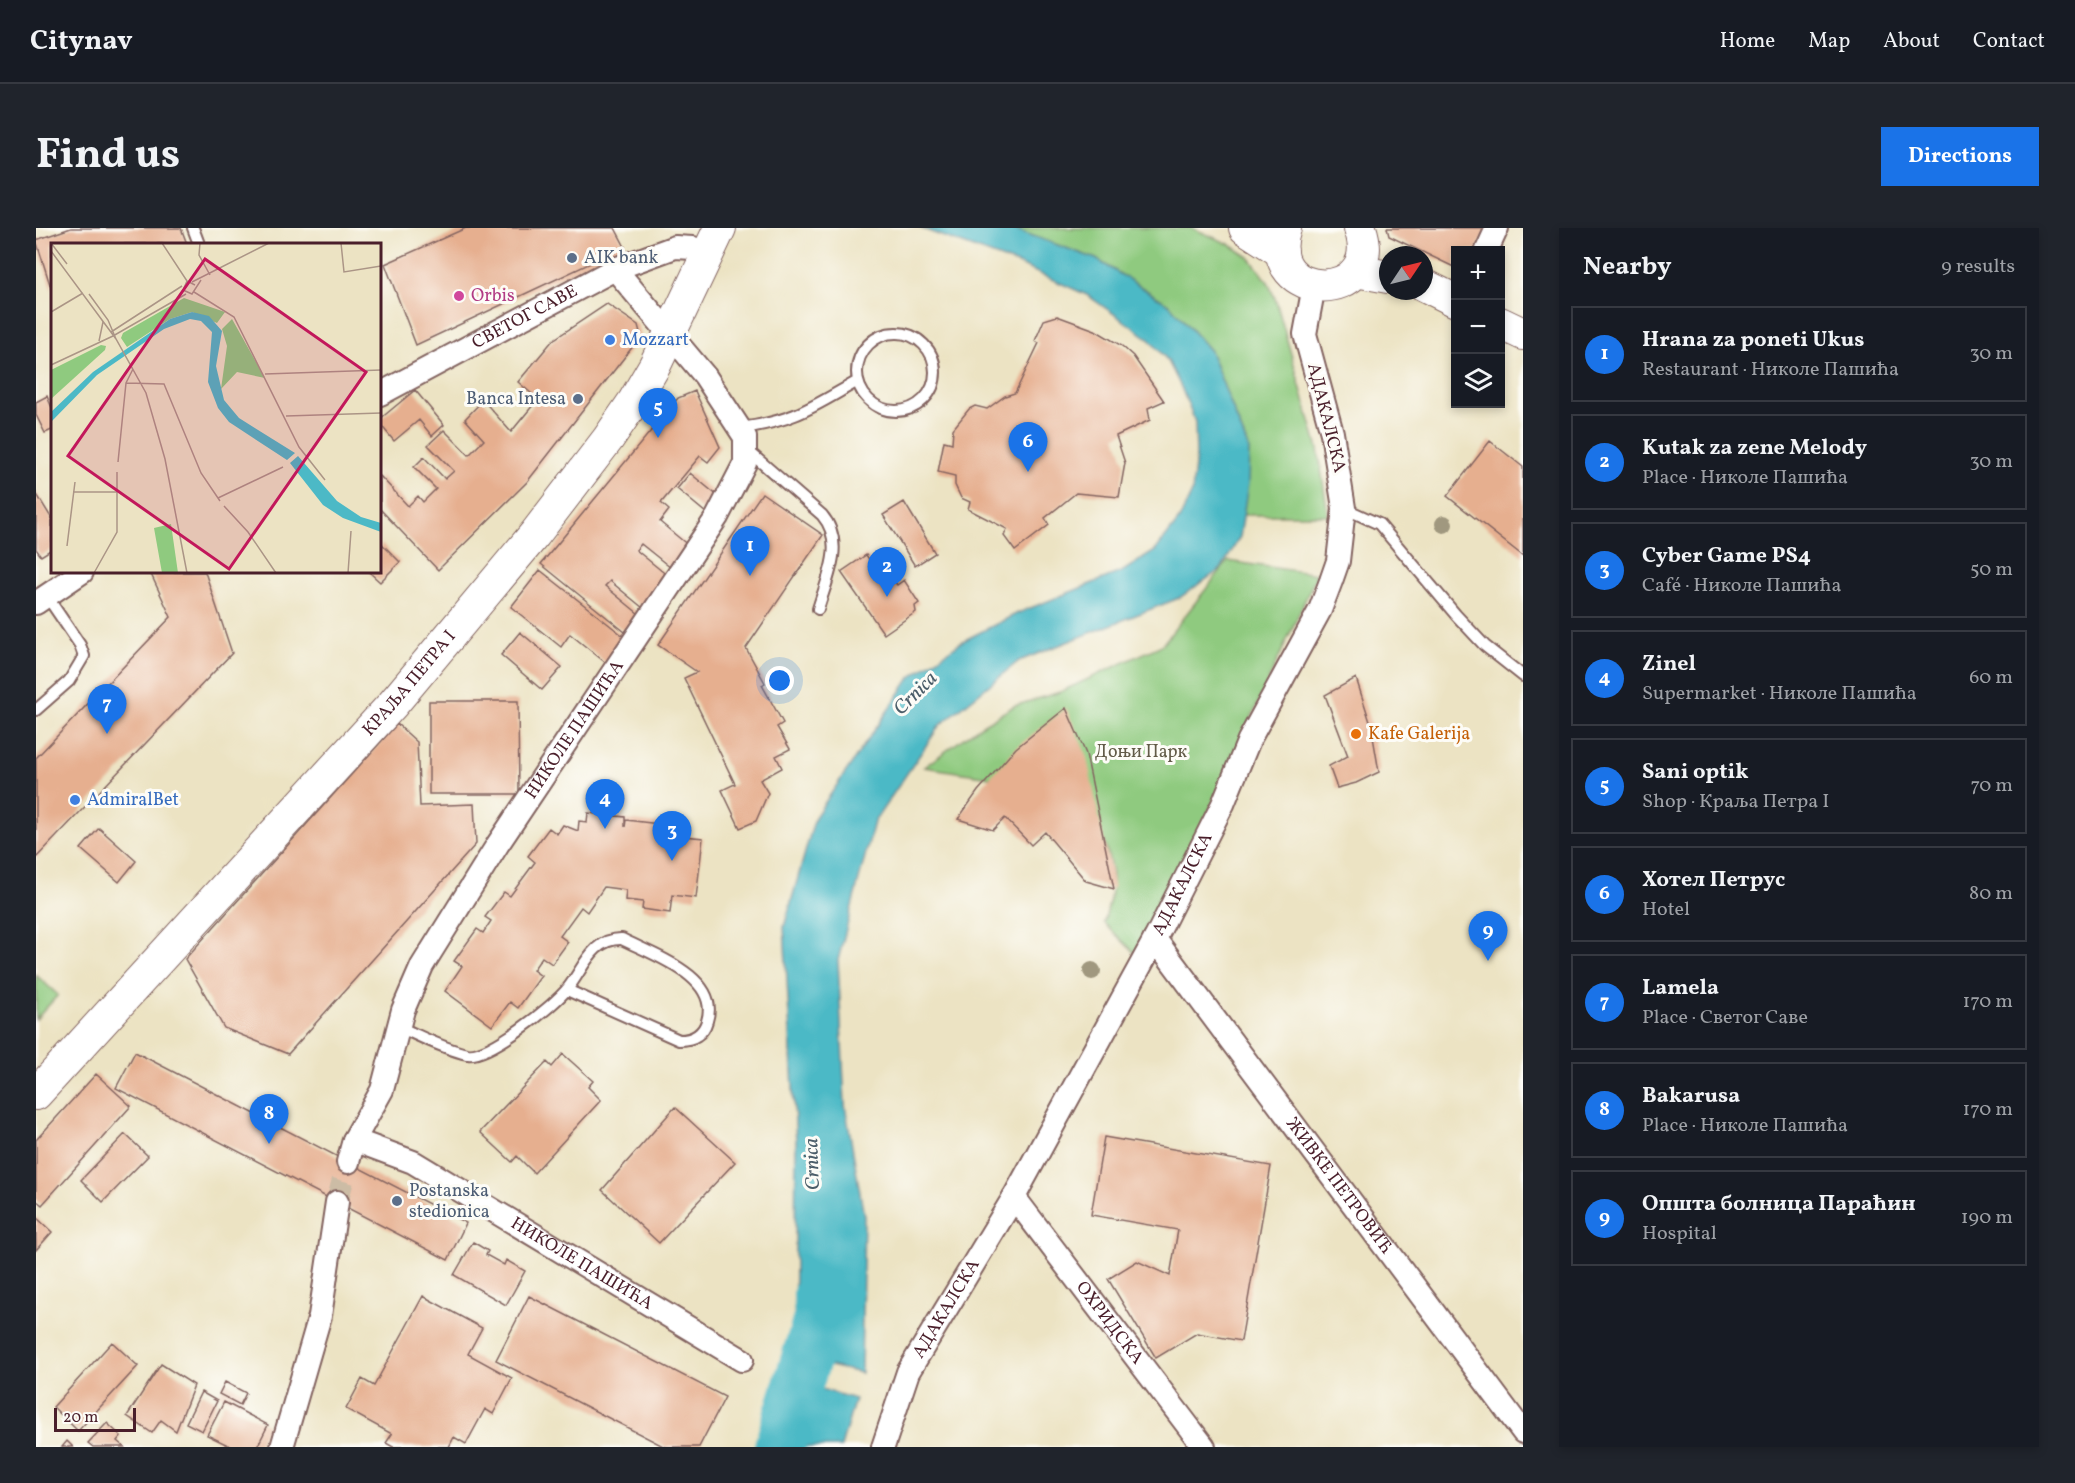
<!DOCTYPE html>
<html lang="en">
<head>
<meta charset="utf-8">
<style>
  body { margin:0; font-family:Vollkorn,serif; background:#20242c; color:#f1f3f6 }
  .controls { position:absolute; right:18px; top:18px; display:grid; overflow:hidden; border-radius:0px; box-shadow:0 3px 9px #0003 }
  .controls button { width:54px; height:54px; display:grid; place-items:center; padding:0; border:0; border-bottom:2px solid #363941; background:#171b24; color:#f1f3f6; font:30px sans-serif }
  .compass { position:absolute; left:1343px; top:18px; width:54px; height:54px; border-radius:50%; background:#171b24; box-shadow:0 3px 9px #0003; rotate:55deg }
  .scale { position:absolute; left:18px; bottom:15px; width:82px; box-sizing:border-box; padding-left:6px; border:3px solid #4a1f2b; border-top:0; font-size:16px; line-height:21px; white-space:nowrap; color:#4a1f2b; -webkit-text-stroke:4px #fdfcf7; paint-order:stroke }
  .you { position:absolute; left:744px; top:453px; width:21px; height:21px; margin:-15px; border:4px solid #fff; border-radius:50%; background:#1a73e8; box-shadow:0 0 0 9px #1a73e833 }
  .badge { display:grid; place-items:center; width:39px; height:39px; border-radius:50%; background:#1a73e8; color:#fff; font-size:20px; font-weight:700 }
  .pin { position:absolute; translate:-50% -50px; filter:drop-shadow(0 2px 3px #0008) }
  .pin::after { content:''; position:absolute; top:32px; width:21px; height:18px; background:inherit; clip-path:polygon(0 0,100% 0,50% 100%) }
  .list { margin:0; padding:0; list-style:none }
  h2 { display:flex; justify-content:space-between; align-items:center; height:78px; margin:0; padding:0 24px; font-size:26px }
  h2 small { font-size:20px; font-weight:400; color:#9ea1a6 }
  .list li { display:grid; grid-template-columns:39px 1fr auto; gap:18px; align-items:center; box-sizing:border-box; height:96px; margin:0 12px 12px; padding:0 12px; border:2px solid #363941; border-radius:0px }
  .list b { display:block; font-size:22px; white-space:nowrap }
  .list p { margin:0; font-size:20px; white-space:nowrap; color:#9ea1a6 }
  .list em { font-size:20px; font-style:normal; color:#9ea1a6 }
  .icon { flex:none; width:33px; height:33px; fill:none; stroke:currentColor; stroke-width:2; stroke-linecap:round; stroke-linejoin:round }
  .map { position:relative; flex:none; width:1487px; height:1219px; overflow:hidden; border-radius:0px }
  header { display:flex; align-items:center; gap:36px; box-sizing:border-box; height:84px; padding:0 30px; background:#171b24; border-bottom:2px solid #363941 }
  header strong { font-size:28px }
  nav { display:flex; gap:33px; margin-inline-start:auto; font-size:21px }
  .intro { display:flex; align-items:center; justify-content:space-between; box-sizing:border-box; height:144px; padding:0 36px }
  h1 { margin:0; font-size:42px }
  .button { padding:15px 27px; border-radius:0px; background:#1a73e8; color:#fff; font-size:21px; font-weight:700 }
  main { display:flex; gap:36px; padding:0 36px }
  aside { flex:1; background:#171b24; border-radius:0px; box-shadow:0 3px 9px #0003 }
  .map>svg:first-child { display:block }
  .green { fill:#8fca7f; stroke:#6c7455; stroke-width:1.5 }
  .water { fill:#4cb9c6; stroke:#4b6c78; stroke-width:1.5 }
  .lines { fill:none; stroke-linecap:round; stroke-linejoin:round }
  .river { stroke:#4cb9c6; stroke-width:50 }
  .building { fill:#e6af8f }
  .street-tunnel { stroke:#ccbca5; stroke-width:22; stroke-dasharray:22 11; stroke-linecap:butt }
  .lane-casing { stroke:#836460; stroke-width:14 }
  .street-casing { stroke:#836460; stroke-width:26 }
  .secondary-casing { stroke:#836460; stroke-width:34 }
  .lane { stroke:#fff; stroke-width:10 }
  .street { stroke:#fff; stroke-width:22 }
  .secondary { stroke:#fff; stroke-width:32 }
  .tree { fill:#a0987f }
  .service-dot { fill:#5c6f8a; stroke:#fdfcf7; stroke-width:2 }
  .hotel-dot { fill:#d1479c; stroke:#fdfcf7; stroke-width:2 }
  .shop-dot { fill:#3f7fe0; stroke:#fdfcf7; stroke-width:2 }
  .food-dot { fill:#e8710a; stroke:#fdfcf7; stroke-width:2 }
  .labels { text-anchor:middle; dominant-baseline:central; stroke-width:6; stroke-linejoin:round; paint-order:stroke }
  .service-label { font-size:18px; fill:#4e5e75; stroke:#fdfcf7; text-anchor:start }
  .hotel-label { font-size:18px; fill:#b23c85; stroke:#fdfcf7; text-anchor:start }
  .street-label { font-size:18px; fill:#4a1f2b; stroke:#fdfcf7 }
  .shop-label { font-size:18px; fill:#366cbe; stroke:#fdfcf7; text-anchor:start }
  .food-label { font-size:18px; fill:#c56008; stroke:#fdfcf7; text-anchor:start }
  .park-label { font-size:18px; fill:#625b48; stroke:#fdfcf7 }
  .water-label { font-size:20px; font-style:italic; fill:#4b5d69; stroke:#fdfcf7 }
  .inset-road { fill:none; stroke:#ab9586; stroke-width:1.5 }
  .view { fill:#c2185b; fill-opacity:0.15; stroke:#c2185b; stroke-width:3 }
  .inset-edge { fill:none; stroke:#4a1f2b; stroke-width:3 }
</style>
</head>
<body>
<header>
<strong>Citynav</strong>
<nav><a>Home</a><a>Map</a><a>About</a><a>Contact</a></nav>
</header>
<div class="intro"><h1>Find us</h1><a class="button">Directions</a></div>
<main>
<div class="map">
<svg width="1487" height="1219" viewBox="0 0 1487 1219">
  <rect width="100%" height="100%" fill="#fdfcf7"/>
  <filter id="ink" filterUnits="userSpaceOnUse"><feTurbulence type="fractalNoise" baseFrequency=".0167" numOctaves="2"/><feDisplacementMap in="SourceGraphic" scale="12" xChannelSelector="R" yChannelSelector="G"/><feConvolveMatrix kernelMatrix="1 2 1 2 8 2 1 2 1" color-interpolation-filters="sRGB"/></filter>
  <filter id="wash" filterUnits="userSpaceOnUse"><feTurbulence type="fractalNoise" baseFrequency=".008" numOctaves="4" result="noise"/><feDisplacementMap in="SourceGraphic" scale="24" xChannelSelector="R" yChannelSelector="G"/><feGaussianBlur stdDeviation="1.35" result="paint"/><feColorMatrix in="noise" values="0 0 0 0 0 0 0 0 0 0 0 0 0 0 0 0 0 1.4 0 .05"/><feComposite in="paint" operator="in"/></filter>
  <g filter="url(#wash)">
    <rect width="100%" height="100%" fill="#ece3c3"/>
    <path class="green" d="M975,0H1156L1193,16L1213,29L1232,54L1240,73L1282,221L1292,287H1207L1213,222L1174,123L1134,77L1060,31Z
      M1192,333L1281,346L1146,642L1100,726L1068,695C1078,659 1080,650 1068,613L1041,602L1027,560L888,539L943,499L978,478L1024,464L1126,417Z
      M0,747L22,767L0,791Z"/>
    <path class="water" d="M884,0H975L1060,31L1134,77L1174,123L1213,222L1212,256L1204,309L1185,341L1143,370L983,433L904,497L838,594L802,732L809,877L828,988L825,1145L758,1130L760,914L748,699L779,589L874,450L925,414L982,385L1087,343L1119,323L1143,292L1156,264L1160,228L1159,194L1145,159L1132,133L1112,110L1051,67L984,37Z
      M755,1152L819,1171L805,1219H732Z"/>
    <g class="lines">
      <path class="river" d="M743,1219L783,1088L782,1066"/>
    </g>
    <g id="blocks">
      <path class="building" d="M35,0H145L151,16H16V63L0,12Z
        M430,0H579L589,19L380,117L349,36Z
        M1351,0H1451L1441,22H1420V40L1353,8Z
        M571,76L602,97L605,108L491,254L402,342L344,281V248L372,278L382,268L387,274L400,261L378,239L388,229L409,251L418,243L392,217L408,202L433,227L448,212L429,191L447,172L475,204L502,171L482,154L517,112Z
        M1021,88L1059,102L1086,118L1097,128L1128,173L1112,180L1114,192L1080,208L1089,235L1083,269L1040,265L1009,290L1013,297L979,323L968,308L971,301L932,281L934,274L925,270L919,257V248L902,244L908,213L916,215L917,201L933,181L939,178L951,181L969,168L979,165L1003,115L999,113L1008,92Z
        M379,162L408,197L396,208L383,192L358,213L344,196V191Z
        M659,163L684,219L672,234L664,228L625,275L633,282L624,294L653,318L635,340L605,316L600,322L632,348L607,380L574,353L569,358L603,386L589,404L505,336L642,170Z
        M11,168L16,180V202L9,205L0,187V174Z
        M1454,213L1487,239V328L1411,268Z
        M654,245L683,269L679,278L670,285L641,261Z
        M0,265L16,291V321L5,328L0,321Z
        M726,265L787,307L710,420L729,455L726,457L747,495L741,499L754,521L740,528L746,540L724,552L732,565L720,593L704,600L686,562L699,556L648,450L661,444L622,417Z
        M868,274L899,325L879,338L847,287Z
        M346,316L364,334L344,354L333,344H344V319Z
        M830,327L843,346L849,341L861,357L868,352L883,375L879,378L880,384L848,406L805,344Z
        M504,342L590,410L570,435L534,406L525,419L475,379Z
        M114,344H169L196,425L0,630V530L135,389Z
        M484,404L526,439L506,462L465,427Z
        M1320,450L1335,497L1343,544L1320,555L1301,560L1293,538L1312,528L1289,467Z
        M393,473H482L483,566H393Z
        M1030,480L1050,526L1078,661L1050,653L1009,604L995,617L969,590L957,602L922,591L942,563L980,520Z
        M361,496L381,514L384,578L438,576L440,616L252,826L188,800L149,731Z
        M552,585L589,589V599L590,592L640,598L639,607L667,610L660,670L636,667L634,685L606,681L607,674L589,672L590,662L568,659L551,684L545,679L524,708L532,714L516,736L506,729L497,742L505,748L482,780L474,774L456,798L409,763L426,738L418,733L441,701L447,705L455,693L449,689L468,664L474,668L499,634L492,628L513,600L521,606L527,597L542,603L543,593L551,594Z
        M63,600L100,633L83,654L45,621Z
        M99,824L430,995L412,1032L80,860Z
        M527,826L557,853L552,859L565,872L498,945L481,928L476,934L444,904L511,834L516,839Z
        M60,846L95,878L6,977L0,972V912Z
        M639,879L699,934L623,1015L566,962Z
        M89,906L112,928L67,974L45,952Z
        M1068,909L1235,938L1205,1113L1161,1105L1120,1130L1072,1051L1101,1033L1134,1048L1142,1002L1055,987Z
        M0,989L16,1004L0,1022Z
        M437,1014L452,1023L450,1027L468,1037L470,1032L489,1043L470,1077L418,1047Z
        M387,1068L446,1100L432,1126L476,1150L457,1186L449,1181L430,1216L418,1209L413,1219H357L350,1215L356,1206L310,1181L326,1151L338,1158Z
        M493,1068L689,1169L663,1219H629L460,1132Z
        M76,1114L102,1138L42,1203L17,1179Z
        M125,1136L158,1157L140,1203L125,1192L116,1205L91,1188Z
        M189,1154L210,1165L204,1177L183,1166Z
        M165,1164L181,1173L166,1203L150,1195Z
        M188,1174L232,1197L221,1219H196L171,1207Z
        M71,1195L85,1208L81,1213L88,1219H57L52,1215Z
        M31,1213L37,1219H26Z"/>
    </g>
  </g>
  <g filter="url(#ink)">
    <use href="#blocks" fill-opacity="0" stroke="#836460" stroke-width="1.5"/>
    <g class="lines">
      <path class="street-tunnel" d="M301,974L312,934"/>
      <g class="lane-casing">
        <path id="lane" d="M157,0L163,16
          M821 144a39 39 0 1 1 78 0a39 39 0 1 1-78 0Z
          M705,200C759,193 776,179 822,153
          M711,222L786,287C810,315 791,350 782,381
          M1308,280L1343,296L1420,387L1449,418L1487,448
          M0,482L33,453L48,428L44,417L10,367
          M363,799C384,808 408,821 431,826C451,831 519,777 532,760C548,740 556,710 586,711C617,727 685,749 671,793C667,807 656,812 643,812L531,762"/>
      </g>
      <g class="street-casing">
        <g id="street">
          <path d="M1451,22L1461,0"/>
          <path id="s1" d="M344,166L579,41L639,19L657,20L672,25"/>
          <path d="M0,375L46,344"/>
          <path id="s2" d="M1119,711L1487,1204"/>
          <path id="s3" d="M318,912L377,934L706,1132"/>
          <path id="s4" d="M312,934L318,912L346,862L367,782L386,738L462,616L681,289L709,235V209L669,148L579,41"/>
          <path id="s5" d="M978,969L1168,1219"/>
          <path d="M246,1219L284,1088L301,974"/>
          <path id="s6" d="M847,1219L872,1144L978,969L1119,711L1187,576L1213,512L1284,382L1295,353L1302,333L1308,280L1296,205L1269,106L1278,58"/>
        </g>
      </g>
      <g class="secondary-casing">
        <g id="secondary">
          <path d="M1209,0L1246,24"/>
          <path d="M1249,0C1223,76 1351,77 1324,0"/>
          <path d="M1320,43L1352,49"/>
          <path d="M1388,57L1420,73"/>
          <path d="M1464,95L1487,106"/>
          <path id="s7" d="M0,866L356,477L499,306L572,211L598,173L619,137L684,0"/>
        </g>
      </g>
      <use href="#lane" class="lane"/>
      <use href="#street" class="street"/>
      <use href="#secondary" class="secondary"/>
    </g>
    <g class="tree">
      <circle cx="1408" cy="296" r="9"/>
      <circle cx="1056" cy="743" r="9"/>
    </g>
  </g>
  <g class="service-dot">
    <circle cx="536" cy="30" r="6"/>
    <circle cx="542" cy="171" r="6"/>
    <circle cx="361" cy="973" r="6"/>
  </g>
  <circle class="hotel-dot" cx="423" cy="68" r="6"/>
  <g class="shop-dot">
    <circle cx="574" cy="112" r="6"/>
    <circle cx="39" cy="572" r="6"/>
  </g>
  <circle class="food-dot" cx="1320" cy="506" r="6"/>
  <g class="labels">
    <g class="service-label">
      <text x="548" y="30">AIK bank</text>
      <text x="530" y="171" text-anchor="end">Banca Intesa</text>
      <text x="373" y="963">Postanska<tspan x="373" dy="21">stedionica</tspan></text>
    </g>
    <g class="hotel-label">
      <text x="435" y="68">Orbis</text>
    </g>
    <g class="street-label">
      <text stroke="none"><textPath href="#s1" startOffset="164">СВЕТОГ САВЕ</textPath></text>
      <text transform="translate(1290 190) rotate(76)">АДАКАЛСКА</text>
      <text stroke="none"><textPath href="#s7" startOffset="555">КРАЉА ПЕТРА I</textPath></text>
      <text stroke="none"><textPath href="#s4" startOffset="492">НИКОЛЕ ПАШИЋА</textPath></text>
      <text stroke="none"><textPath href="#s6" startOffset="639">АДАКАЛСКА</textPath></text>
      <text stroke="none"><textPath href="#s2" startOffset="308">ЖИВКЕ ПЕТРОВИЋ</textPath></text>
      <text stroke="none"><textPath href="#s3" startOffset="260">НИКОЛЕ ПАШИЋА</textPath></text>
      <text stroke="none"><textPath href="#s6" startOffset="153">АДАКАЛСКА</textPath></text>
      <text stroke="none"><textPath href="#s5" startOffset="158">ОХРИДСКА</textPath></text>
    </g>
    <g class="shop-label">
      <text x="586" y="112">Mozzart</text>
      <text x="51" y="572">AdmiralBet</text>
    </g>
    <g class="food-label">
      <text x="1332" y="506">Kafe Galerija</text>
    </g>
    <g class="park-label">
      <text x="1105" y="524">Доњи Парк</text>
    </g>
    <g class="water-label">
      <text transform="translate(880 466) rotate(-45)">Crnica</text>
      <text transform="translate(777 936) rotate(-92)">Crnica</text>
    </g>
  </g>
  <g transform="translate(15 15)">
    <rect width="330" height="330" fill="#ece3c3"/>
    <path d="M133,55L174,69L166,80L141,69L119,76L76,104L70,95L72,90ZM181,76L214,135L186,129L170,146L176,103L171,86ZM50,102L55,103L54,107L0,156V127ZM120,281L127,330H111L103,285Z" fill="#8fca7f"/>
    <path d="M141,69L158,73L171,88L165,123L173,157L188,175L244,210L236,217L178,179L167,165L157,139L161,89L150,78L139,76L113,86L46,132L0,179V169L42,129L119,76ZM247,213L286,258L310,274L330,280V289L292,275L272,262L239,220Z" fill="#4cb9c6"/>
    <path class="inset-road" d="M0,0L16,21M111,0L136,38M149,0L148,12L159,32M290,0L293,29L330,23M0,8L65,96L95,150L114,216L136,330M141,39L218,0M144,42L136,38L132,47L141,51L150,37M143,49L183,74L248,204L274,237M38,51L57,77L65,96M0,69L32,50M60,89L131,43M48,98L52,79M0,122L62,93L135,51M214,131L330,127M75,140L113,141L150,230L169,258M235,173L330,170M67,219L75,140L82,126M22,249H66M167,255L232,224M173,263L197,289L225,330M16,303L24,239M43,330L66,289V229M297,330L300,288"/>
    <path class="view" d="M154,16L315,129L178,326L17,213Z"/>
    <rect width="330" height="330" class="inset-edge"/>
  </g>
</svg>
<div class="controls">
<button>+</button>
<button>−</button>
<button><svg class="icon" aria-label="layers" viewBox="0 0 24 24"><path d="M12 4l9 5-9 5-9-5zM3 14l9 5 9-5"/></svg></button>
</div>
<svg class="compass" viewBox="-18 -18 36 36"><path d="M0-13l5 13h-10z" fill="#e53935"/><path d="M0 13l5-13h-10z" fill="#9ea1a6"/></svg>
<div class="scale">20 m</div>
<div class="you"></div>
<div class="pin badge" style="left:714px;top:348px">1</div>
<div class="pin badge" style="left:851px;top:369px">2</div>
<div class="pin badge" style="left:636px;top:633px">3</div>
<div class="pin badge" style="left:569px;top:601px">4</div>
<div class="pin badge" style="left:622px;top:210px">5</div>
<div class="pin badge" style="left:992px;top:244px">6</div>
<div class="pin badge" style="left:71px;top:506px">7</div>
<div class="pin badge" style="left:233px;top:916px">8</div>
<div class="pin badge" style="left:1452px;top:733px">9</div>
</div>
<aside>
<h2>Nearby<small>9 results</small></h2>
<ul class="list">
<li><span class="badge">1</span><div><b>Hrana za poneti Ukus</b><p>Restaurant · Николе Пашића</p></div><em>30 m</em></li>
<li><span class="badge">2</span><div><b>Kutak za zene Melody</b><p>Place · Николе Пашића</p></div><em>30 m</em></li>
<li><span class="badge">3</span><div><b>Cyber Game PS4</b><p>Café · Николе Пашића</p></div><em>50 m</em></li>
<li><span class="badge">4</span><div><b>Zinel</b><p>Supermarket · Николе Пашића</p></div><em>60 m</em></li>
<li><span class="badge">5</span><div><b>Sani optik</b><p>Shop · Краља Петра I</p></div><em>70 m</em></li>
<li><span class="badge">6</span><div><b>Хотел Петрус</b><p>Hotel</p></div><em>80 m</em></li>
<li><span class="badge">7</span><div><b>Lamela</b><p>Place · Светог Саве</p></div><em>170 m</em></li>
<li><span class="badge">8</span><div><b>Bakarusa</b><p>Place · Николе Пашића</p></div><em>170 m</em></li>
<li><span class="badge">9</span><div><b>Општа болница Параћин</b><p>Hospital</p></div><em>190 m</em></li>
</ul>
</aside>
</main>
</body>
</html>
